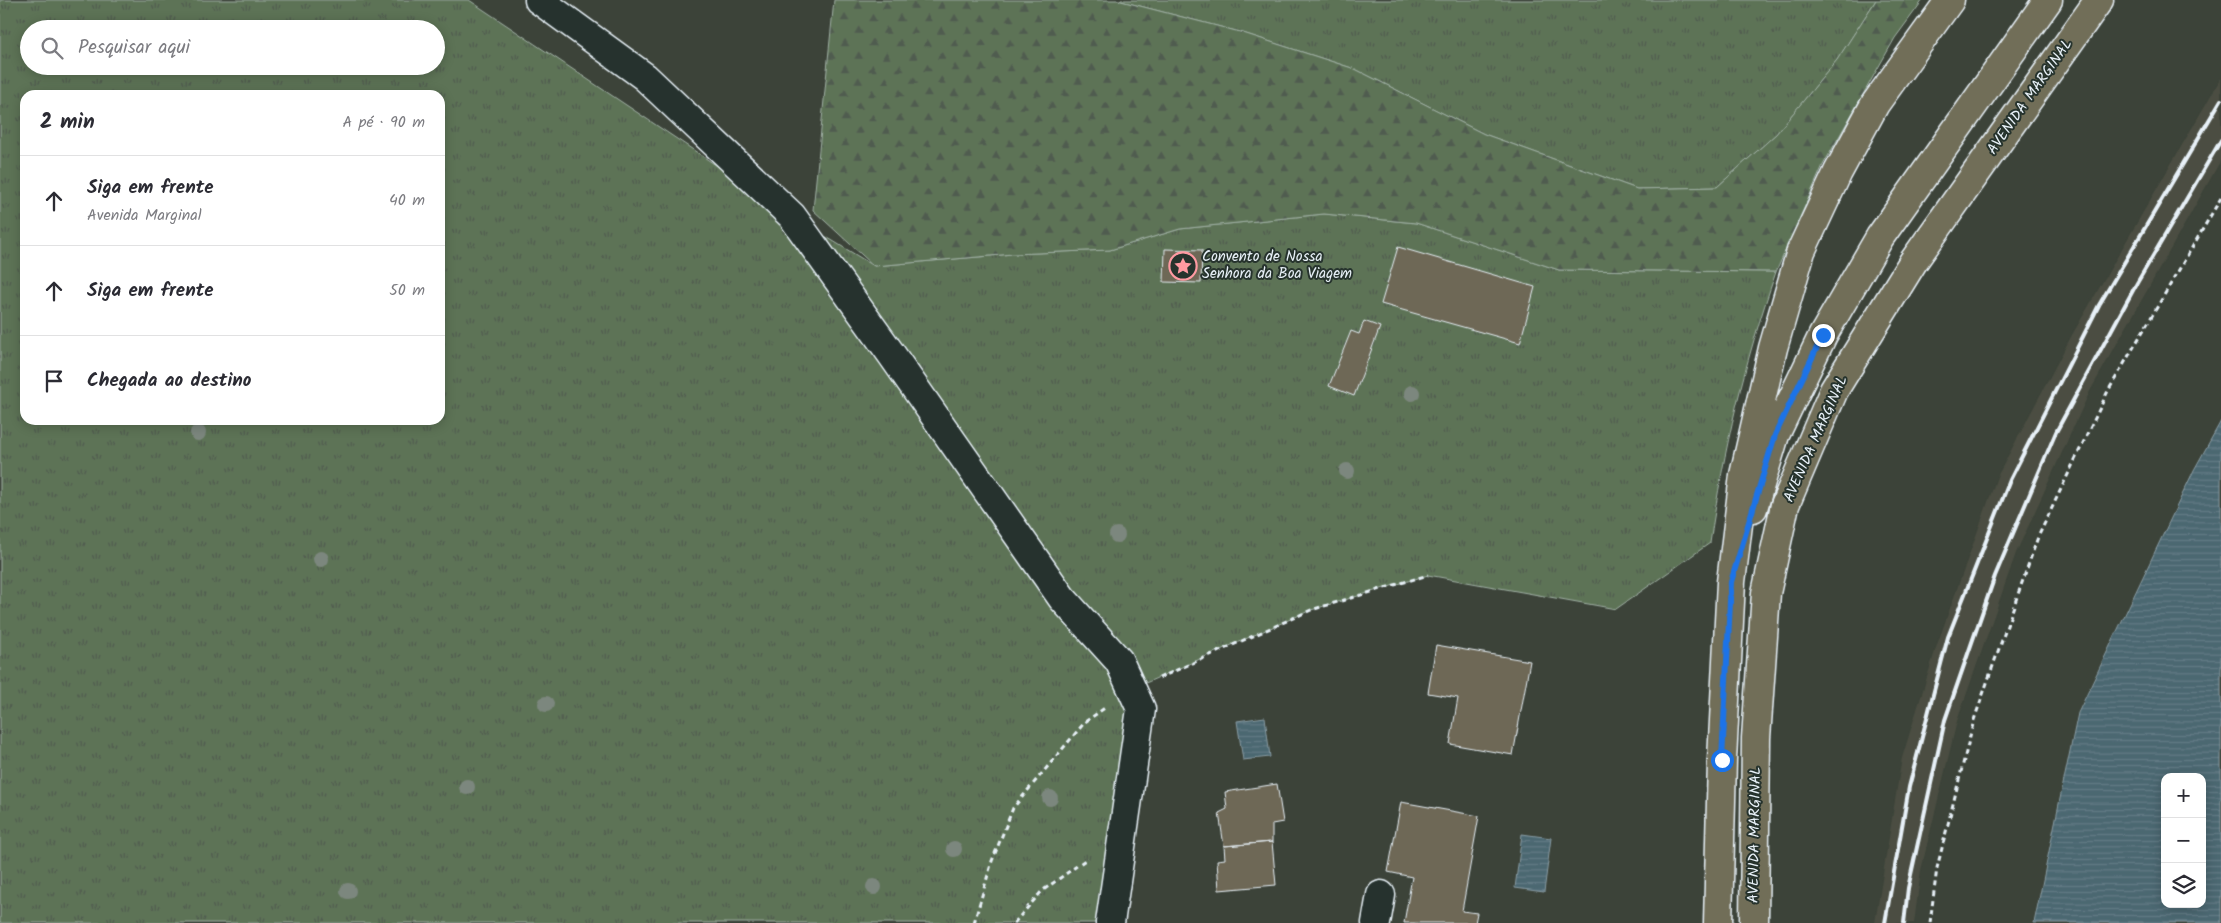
<!DOCTYPE html>
<html lang="pt">
<head>
<meta charset="utf-8">
<style>
  body { margin:0; font-family:Kalam,sans-serif; background:#f2f2f3; color:#2b2b33 }
  .controls { position:absolute; right:15px; bottom:15px; display:grid; overflow:hidden; border-radius:10px; box-shadow:0 2px 12px #0003 }
  .controls button { width:45px; height:45px; display:grid; place-items:center; padding:0; border:0; border-bottom:1px solid #e1e1e2; background:#fff; color:#2b2b33; font:25px sans-serif }
  .stop { position:absolute; width:15px; height:15px; margin:-11px; border:4px solid #1a73e8; border-radius:50%; background:#fff }
  .stop.end { background:#1a73e8; border-color:#fff; box-shadow:0 1px 5px #0008 }
  .list { margin:0; padding:0; list-style:none }
  h2 { display:flex; justify-content:space-between; align-items:center; height:65px; margin:0; padding:0 20px; font-size:21px }
  h2 small { font-size:16px; font-weight:400; color:#7c7c81 }
  .list li { display:grid; grid-template-columns:32px 1fr auto; gap:15px; align-items:center; box-sizing:border-box; height:90px; padding:0 20px; border-top:1px solid #e1e1e2 }
  .list b { display:block; font-size:19px; white-space:nowrap }
  .list p { margin:0; font-size:16px; white-space:nowrap; color:#7c7c81 }
  .list em { font-size:16px; font-style:normal; color:#7c7c81 }
  .icon { flex:none; width:28px; height:28px; fill:none; stroke:currentColor; stroke-width:2; stroke-linecap:round; stroke-linejoin:round }
  .map { position:relative; flex:none; width:2221px; height:923px; overflow:hidden }
  .search { position:absolute; background:#fff; box-shadow:0 2px 12px #0003; left:20px; top:20px; width:425px; height:55px; display:flex; align-items:center; gap:12px; box-sizing:border-box; padding:0 18px; border-radius:28px; color:#7c7c81; font-size:19px }
  .panel { position:absolute; background:#fff; box-shadow:0 2px 12px #0003; left:20px; top:90px; width:425px; height:335px; border-radius:15px }
  .map>svg:first-child { display:block }
  .built { fill:#4b4e42 }
  .grass { fill:url(#grass-tufts); stroke:#a2b2a7; fill-rule:evenodd }
  .forest { fill:url(#forest-firs); stroke:#a2b2a7 }
  .water { fill:url(#water-rules); stroke:#8a9ea7; fill-rule:evenodd }
  .building { fill:#6e6856; stroke:#e8f1f8 }
  .lines { fill:none; stroke-linecap:round; stroke-linejoin:round }
  .street-casing { stroke:#e8f1f8; stroke-width:31 }
  .primary-casing { stroke:#e8f1f8; stroke-width:31 }
  .path { stroke:#e8f1f8; stroke-width:3; stroke-dasharray:5 4; stroke-linecap:butt }
  .street { stroke:#26332d; stroke-width:28 }
  .primary { stroke:#716e59; stroke-width:28 }
  .rail { stroke:#e8f1f8; stroke-width:4 }
  .tree { fill:#7c877e }
  .route { stroke:#1a73e8; stroke-width:6 }
  .labels { text-anchor:middle; dominant-baseline:central; stroke-width:4; stroke-linejoin:round; paint-order:stroke }
  .street-label { font-size:15px; fill:#e8f1f8; stroke:#26332d }
  .poi-label { font-size:15px; fill:#e8f1f8; stroke:#26332d; text-anchor:start }
</style>
</head>
<body>
<div class="map">
<svg width="2221" height="923" viewBox="0 0 2221 923">
  <defs>
    <pattern id="grass-tufts" width="24" height="20" patternUnits="userSpaceOnUse" patternTransform="scale(1.25)"><rect width="24" height="20" fill="#5d7356"/><path d="M3 7l-1-3M5 7V3M7 7l1-3M15 17l-1-3M17 17v-4M19 17l1-3" fill="none" stroke="#505b4f"/></pattern>
    <pattern id="forest-firs" width="22" height="20" patternUnits="userSpaceOnUse" patternTransform="scale(1.25)"><rect width="22" height="20" fill="#5d7356"/><path d="M5 1l3.5 6h-7zM16 11l3.5 6h-7z" fill="#505b4f"/></pattern>
    <pattern id="water-rules" width="6" height="5" patternUnits="userSpaceOnUse" patternTransform="scale(1.25)"><rect width="6" height="5" fill="#4b6771"/><path d="M0 2.5h6" fill="none" stroke="#657d86"/></pattern>
  </defs>
  <rect width="100%" height="100%" fill="#3c4339"/>
  <filter id="ink" filterUnits="userSpaceOnUse"><feTurbulence type="fractalNoise" baseFrequency=".02" numOctaves="2"/><feDisplacementMap in="SourceGraphic" scale="10" xChannelSelector="R" yChannelSelector="G"/><feConvolveMatrix kernelMatrix="1 2 1 2 8 2 1 2 1" color-interpolation-filters="sRGB"/></filter>
  <g filter="url(#ink)">
    <path class="built" d="M2221,78V160L2090,391L2016,553L1957,721L1921,870L1914,923H1875L1902,758L1937,645L1997,477L2072,335Z"/>
    <path class="grass" d="M0,0H469L792,216L874,266L1013,254L1110,250L1180,229L1324,214L1416,223L1559,270L1776,272C1744,363 1724,448 1710,543L1616,609L1428,575L1311,610L1132,689L1110,923H0ZM29,29H436V66H29ZM25,95H440V420H25Z
      M1117,0H1876L1837,60L1776,134L1717,187L1637,189L1484,134L1355,69L1240,32Z"/>
    <path class="forest" d="M834,0H1117L1240,32L1355,69L1484,134L1637,189L1717,187L1776,134L1837,60L1876,0H1923L1895,38L1823,165L1776,272L1559,270L1416,223L1324,214L1180,229L1110,250L1013,254L874,266L813,210Z"/>
    <path class="water" d="M2221,421V923H2034L2078,713L2194,470ZM2165,777H2202V904H2165Z
      M1265,717L1270,757L1243,760L1237,721Z
      M1522,834L1551,838L1544,892L1515,888Z"/>
    <path class="building" d="M1398,247L1535,287L1520,343L1381,304Z
      M1165,249L1202,250L1201,283L1164,282Z
      M1364,321L1380,327L1354,396L1329,386L1351,331L1359,334Z
      M1436,645L1530,661L1513,755L1450,744L1458,698L1428,693Z
      M1277,784L1283,822L1272,824V842L1224,846L1219,813L1227,809L1225,792Z
      M1401,802L1479,816L1462,911L1477,913L1475,923H1404L1412,877L1388,872Z
      M1272,842L1276,885L1219,890L1217,860L1225,859L1224,846Z"/>
    <g class="lines">
      <g class="street-casing">
        <path id="street" d="M539,0L645,77L792,216L892,355L1062,598L1119,661L1141,709L1110,923
          M1376,923L1381,895"/>
      </g>
      <g class="primary-casing">
        <path id="primary" d="M1753,508L1775,435L1823,335L1880,237L2048,0
          M1718,923L1722,760L1731,582L1744,475L1773,348L1801,251L1838,172L1875,104L1950,0
          M1754,923L1756,738L1766,593L1785,505L1834,390L1913,262L2099,0"/>
      </g>
      <path class="path" d="M1159,678L1311,610L1428,575
        M974,923L992,861L1013,808L1085,722L1106,707
        M1014,923L1042,891L1088,858
        M1930,923L1937,868L1974,720L2038,537L2108,391L2221,198"/>
      <use href="#street" class="street"/>
      <use href="#primary" class="primary"/>
      <path class="rail" d="M1885,923L1909,787L1948,637L2010,480L2099,305L2221,100
        M1904,923L1908,888L1945,720L1995,576L2056,432L2137,283L2221,140"/>
    </g>
    <g class="tree">
      <circle cx="1412" cy="393" r="8"/>
      <circle cx="198" cy="433" r="8"/>
      <circle cx="1347" cy="471" r="8"/>
      <circle cx="1117" cy="535" r="8"/>
      <circle cx="321" cy="559" r="8"/>
      <circle cx="546" cy="704" r="8"/>
      <circle cx="467" cy="787" r="8"/>
      <circle cx="1050" cy="798" r="8"/>
      <circle cx="954" cy="849" r="8"/>
      <circle cx="874" cy="887" r="8"/>
      <circle cx="348" cy="891" r="8"/>
    </g>
  </g>
  <g class="lines" filter="url(#ink)">
    <path class="route" d="M1722,760L1731,582L1775,435L1823,335"/>
  </g>
  <defs>
    <g id="sight-ring" transform="scale(1.4375)"><circle r="9.5" fill="#26332d" stroke="#ff9aa2" stroke-width="1.5"/><path d="M0-6L1.8-2.2L6-1.7L2.9 1.2L3.7 5.4L0 3.3L-3.7 5.4L-2.9 1.2L-6-1.7L-1.8-2.2Z" fill="#ff9aa2"/></g>
  </defs>
  <g fill-rule="evenodd">
    <use href="#sight-ring" x="1183" y="266"/>
  </g>
  <g class="labels">
    <g class="street-label">
      <text transform="translate(2030 97) rotate(-55)">AVENIDA MARGINAL</text>
      <text transform="translate(1816 439) rotate(-66)">AVENIDA MARGINAL</text>
      <text transform="translate(1755 835) rotate(-89)">AVENIDA MARGINAL</text>
    </g>
    <g class="poi-label">
      <text x="1202" y="257">Convento de Nossa<tspan x="1202" dy="17">Senhora da Boa Viagem</tspan></text>
    </g>
  </g>
</svg>
<div class="controls">
<button>+</button>
<button>−</button>
<button><svg class="icon" aria-label="layers" viewBox="0 0 24 24"><path d="M12 4l9 5-9 5-9-5zM3 14l9 5 9-5"/></svg></button>
</div>
<div class="stop" style="left:1722px;top:760px"></div>
<div class="stop end" style="left:1823px;top:335px"></div>
<div class="search"><svg class="icon" aria-label="search" viewBox="0 0 24 24"><circle cx="10" cy="10" r="6"/><path d="M15 15l6 6"/></svg>Pesquisar aqui</div>
<section class="panel">
<h2>2 min<small>A pé · 90 m</small></h2>
<ul class="list">
<li><svg class="icon" aria-label="ahead" viewBox="0 0 24 24"><path d="M12 20V5M6 11l6-6 6 6"/></svg><div><b>Siga em frente</b><p>Avenida Marginal</p></div><em>40 m</em></li>
<li><svg class="icon" aria-label="ahead" viewBox="0 0 24 24"><path d="M12 20V5M6 11l6-6 6 6"/></svg><div><b>Siga em frente</b></div><em>50 m</em></li>
<li><svg class="icon" aria-label="arrive" viewBox="0 0 24 24"><path d="M6 21V4h12l-3 4 3 4H6"/></svg><div><b>Chegada ao destino</b></div></li>
</ul>
</section>
</div>
</body>
</html>
